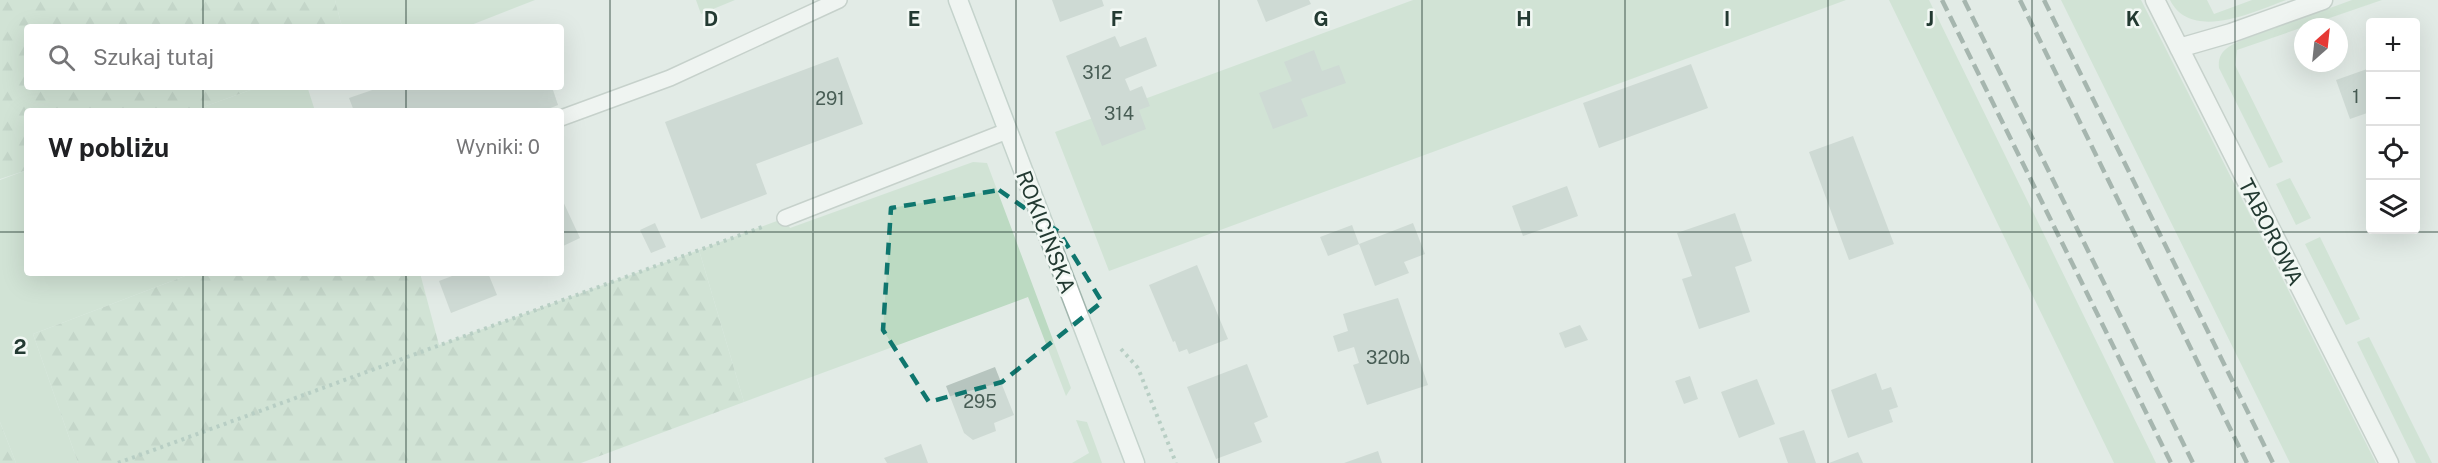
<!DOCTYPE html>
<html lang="pl">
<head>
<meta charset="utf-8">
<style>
  body { margin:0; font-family:"Public Sans",sans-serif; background:#f6f6f6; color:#202124 }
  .controls { position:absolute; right:18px; top:18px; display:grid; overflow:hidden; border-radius:6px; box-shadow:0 6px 24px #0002 }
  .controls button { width:54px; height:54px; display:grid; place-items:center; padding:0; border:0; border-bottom:2px solid #e0e0e0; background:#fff; color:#202124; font:30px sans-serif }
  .compass { position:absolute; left:2294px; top:18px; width:54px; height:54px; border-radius:50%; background:#fff; box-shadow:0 6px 24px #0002; rotate:27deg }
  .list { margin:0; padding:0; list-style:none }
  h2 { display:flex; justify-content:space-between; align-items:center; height:78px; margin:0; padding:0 24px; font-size:26px }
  h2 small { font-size:20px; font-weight:400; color:#757577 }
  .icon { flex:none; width:33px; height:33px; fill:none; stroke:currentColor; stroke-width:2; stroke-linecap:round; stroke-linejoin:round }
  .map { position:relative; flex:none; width:2438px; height:463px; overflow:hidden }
  .search { position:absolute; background:#fff; box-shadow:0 6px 24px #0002; left:24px; top:24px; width:540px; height:66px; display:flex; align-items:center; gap:15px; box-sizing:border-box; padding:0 21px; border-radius:6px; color:#757577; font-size:22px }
  .panel { position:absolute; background:#fff; box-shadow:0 6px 24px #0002; left:24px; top:108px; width:540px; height:168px; border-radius:6px }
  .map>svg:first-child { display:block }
  .green { fill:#bcdac2 }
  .forest { fill:url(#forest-firs) }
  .building { fill:#b7c5bf }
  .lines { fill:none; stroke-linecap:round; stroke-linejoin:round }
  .service-casing { stroke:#a5b2ac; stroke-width:18 }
  .minor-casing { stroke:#a5b2ac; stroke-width:21 }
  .secondary-casing { stroke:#a1b5ad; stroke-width:21 }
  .path { stroke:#85ac9c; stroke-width:4; stroke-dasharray:3 4.5; stroke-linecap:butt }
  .service { stroke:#fff; stroke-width:15 }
  .minor { stroke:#fff; stroke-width:18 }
  .secondary { stroke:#fff; stroke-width:18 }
  .rail { stroke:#5e766d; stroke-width:4.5; stroke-dasharray:12 6; stroke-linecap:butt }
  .marked { fill:none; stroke:#0f766e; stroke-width:4.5; stroke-dasharray:12 8; stroke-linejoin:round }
  .grid { fill:none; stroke:#233a32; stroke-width:1.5; stroke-opacity:0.55 }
  .labels { text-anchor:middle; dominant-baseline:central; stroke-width:5; stroke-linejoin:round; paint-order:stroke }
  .number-label { font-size:18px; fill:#485d55 }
  .street-label { font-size:21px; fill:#233a32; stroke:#f2f8f4 }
  .grid-label { font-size:20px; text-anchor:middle; font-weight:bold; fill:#233a32; stroke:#f2f8f4; stroke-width:5; stroke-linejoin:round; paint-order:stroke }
</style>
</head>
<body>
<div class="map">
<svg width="2438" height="463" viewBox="0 0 2438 463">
  <defs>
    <pattern id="forest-firs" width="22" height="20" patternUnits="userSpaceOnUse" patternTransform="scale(1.5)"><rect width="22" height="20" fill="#bcdac2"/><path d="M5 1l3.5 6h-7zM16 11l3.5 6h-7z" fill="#a1bca7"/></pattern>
  </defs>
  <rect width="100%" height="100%" fill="#e2ebe6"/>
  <path class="green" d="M335,0H535L466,27H342Z
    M696,0H735L701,14Z
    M1413,0H1846L1109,271L1055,132Z
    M1889,0H1929L2156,463H2114Z
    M2061,0H2141L2376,463H2290Z
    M2170,0H2207L2214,14L2252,0H2286C2254,12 2191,42 2170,0Z
    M2352,0H2382L2237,50L2235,65L2283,162L2269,168L2219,68C2217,50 2231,45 2245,39Z
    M259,87H312L308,89L315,111H192Z
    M973,162L987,163L1071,388L1066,396L1028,297L744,402L699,250L785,218L790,228Z
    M27,170V273H193L33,334L78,463H16L0,422V180Z
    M2290,178L2311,218L2296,225L2276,184Z
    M2320,237L2360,319L2346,325L2305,244Z
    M2369,337L2432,463H2416L2357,342Z
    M1076,420L1087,422L1102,463H1072L1089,453Z"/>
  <path class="forest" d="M0,0H335L342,27H27V87H259L192,111H27V170L0,179Z
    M699,250L744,402L581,463H78L33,334L193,273H420L439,345Z
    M0,422L16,463H0Z"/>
  <path class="building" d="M1052,0H1102L1104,6L1060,22Z
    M1257,0H1309L1311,4L1266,22Z
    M1115,36L1120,47L1146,37L1157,66L1125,79L1130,91L1142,86L1150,106L1139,110L1146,129L1102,146L1066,56Z
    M1314,50L1322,71L1339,65L1346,83L1301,99L1308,116L1273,129L1259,93L1292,81L1284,62Z
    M838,57L863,124L756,164L767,194L701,219L665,122Z
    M1691,64L1708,108L1599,148L1583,103Z
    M2370,68V112L2350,119L2336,80Z
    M381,87H552L558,105L543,111H354L349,98Z
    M1853,136L1894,244L1849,260L1809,152Z
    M1567,186L1578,216L1523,236L1512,206Z
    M561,197L580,238L561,247Z
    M1735,213L1752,261L1735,267L1750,312L1699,329L1682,279L1692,276L1677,233Z
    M655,223L666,247L651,253L640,230Z
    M1413,223L1425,254L1404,262L1409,273L1375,286L1359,244Z
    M1352,225L1359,244L1328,256L1320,237Z
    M1197,265L1228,339L1189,354L1187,349L1179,352L1175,341L1173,342L1149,285Z
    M460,273H488L497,295L451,313L439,281Z
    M1398,298L1428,385L1367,405L1353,365L1359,363L1354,347L1338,352L1333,336L1348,331L1343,314Z
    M1580,325L1588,340L1565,348L1559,333Z
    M1247,364L1268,417L1254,423L1262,442L1216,459L1187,387Z
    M995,367L1014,415L994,423L996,431L973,440L964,433L946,386Z
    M1876,373L1882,390L1891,387L1898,407L1889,410L1893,422L1848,438L1831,390Z
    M1690,376L1698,399L1684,404L1675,381Z
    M1757,379L1775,424L1739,438L1721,392Z
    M1804,430L1816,463H1788L1779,438Z
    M921,444L928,463H887L884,458Z
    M1378,451L1382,463H1344Z
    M1858,452L1863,463H1829Z"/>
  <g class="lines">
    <g class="service-casing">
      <path id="service" d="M561,118L670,78L839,0
        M785,218L1007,131"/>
    </g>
    <g class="minor-casing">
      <path id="minor" d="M2155,0L2389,463
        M2179,48L2231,33L2323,0"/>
    </g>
    <g class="secondary-casing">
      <path id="secondary" d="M958,0L1135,463"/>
    </g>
    <path class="path" d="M1121,349L1138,368L1176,463
      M118,463L765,226"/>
    <use href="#service" class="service"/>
    <use href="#minor" class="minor"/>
    <use href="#secondary" class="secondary"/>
    <path class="rail" d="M1942,0L2171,463
      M1964,0L2193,463
      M2020,0L2247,463
      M2044,0L2273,463"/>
  </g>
  <path d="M0 0H2438V463H0ZM999,190L1059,232L1102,302L1002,382L929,402L883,330L891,208Z" fill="#e2ebe6" fill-opacity=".55" fill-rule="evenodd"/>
  <path class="marked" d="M999,190L1059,232L1102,302L1002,382L929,402L883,330L891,208Z"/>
  <path class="grid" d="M203,0V27M406,0V27M610,0V463M813,0V463M1016,0V463M1219,0V463M1422,0V463M1625,0V463M1828,0V463M2032,0V463M2235,0V463M203,87V111M406,87V111M0,232H27M561,232H2438M203,273V463M406,273V463"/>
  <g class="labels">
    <g class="number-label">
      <text x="1097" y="72">312</text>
      <text x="2356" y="96">1</text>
      <text x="830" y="98">291</text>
      <text x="1119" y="113">314</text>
      <text x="1388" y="357">320b</text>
      <text x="980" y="401">295</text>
    </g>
    <g class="street-label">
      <text transform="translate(1046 232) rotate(69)">ROKICIŃSKA</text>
      <text transform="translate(2271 232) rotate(63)">TABOROWA</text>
    </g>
  </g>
  <g class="grid-label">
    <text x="711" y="26">D</text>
    <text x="914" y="26">E</text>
    <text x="1117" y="26">F</text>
    <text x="1321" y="26">G</text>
    <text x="1524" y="26">H</text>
    <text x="1727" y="26">I</text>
    <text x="1930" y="26">J</text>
    <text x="2133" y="26">K</text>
    <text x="20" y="354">2</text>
  </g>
</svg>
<div class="controls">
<button>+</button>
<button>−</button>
<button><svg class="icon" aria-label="locate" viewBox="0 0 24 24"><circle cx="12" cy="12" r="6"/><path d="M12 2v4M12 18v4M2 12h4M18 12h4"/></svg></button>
<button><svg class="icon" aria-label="layers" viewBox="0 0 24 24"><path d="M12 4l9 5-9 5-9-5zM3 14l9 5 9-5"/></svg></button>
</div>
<svg class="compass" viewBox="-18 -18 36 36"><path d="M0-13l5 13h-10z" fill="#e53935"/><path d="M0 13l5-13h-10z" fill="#757577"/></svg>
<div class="search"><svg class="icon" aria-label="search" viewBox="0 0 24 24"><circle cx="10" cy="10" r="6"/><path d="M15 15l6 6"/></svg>Szukaj tutaj</div>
<section class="panel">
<h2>W pobliżu<small>Wyniki: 0</small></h2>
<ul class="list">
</ul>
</section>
</div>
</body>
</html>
